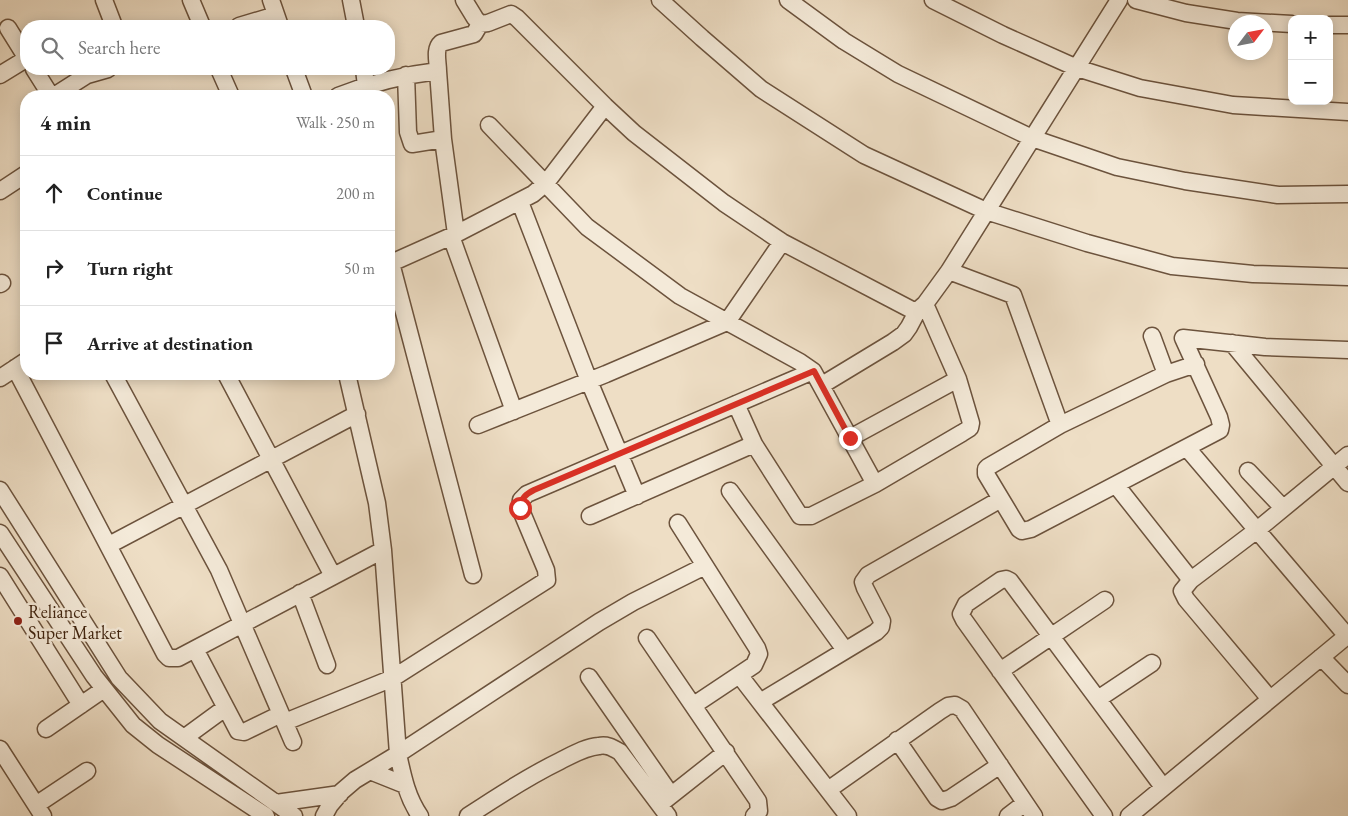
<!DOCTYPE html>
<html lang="en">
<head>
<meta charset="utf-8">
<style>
  body { margin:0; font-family:"EB Garamond",serif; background:#f2f2f2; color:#222 }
  .controls { position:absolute; right:15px; top:15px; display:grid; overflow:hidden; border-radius:10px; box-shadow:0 2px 12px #0003 }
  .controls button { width:45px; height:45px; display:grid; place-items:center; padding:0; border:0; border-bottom:1px solid #e0e0e0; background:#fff; color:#222; font:25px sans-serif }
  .compass { position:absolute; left:1228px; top:15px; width:45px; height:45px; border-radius:50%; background:#fff; box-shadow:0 2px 12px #0003; rotate:58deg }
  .stop { position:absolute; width:15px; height:15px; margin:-11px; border:4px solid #d93025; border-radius:50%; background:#fff }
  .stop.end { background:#d93025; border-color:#fff; box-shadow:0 1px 5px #0008 }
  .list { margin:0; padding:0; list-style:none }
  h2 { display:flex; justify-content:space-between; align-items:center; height:65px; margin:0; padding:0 20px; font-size:21px }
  h2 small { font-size:16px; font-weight:400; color:#767676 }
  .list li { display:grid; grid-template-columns:32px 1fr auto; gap:15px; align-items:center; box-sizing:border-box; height:75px; padding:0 20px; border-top:1px solid #e0e0e0 }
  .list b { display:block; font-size:19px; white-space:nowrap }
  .list em { font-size:16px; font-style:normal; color:#767676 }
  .icon { flex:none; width:28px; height:28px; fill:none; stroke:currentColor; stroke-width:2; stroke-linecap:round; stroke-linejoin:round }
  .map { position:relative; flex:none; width:1348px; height:816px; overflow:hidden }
  .search { position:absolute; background:#fff; box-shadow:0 2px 12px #0003; left:20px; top:20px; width:375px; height:55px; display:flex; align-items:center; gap:12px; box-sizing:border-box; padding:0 18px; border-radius:20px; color:#767676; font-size:19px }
  .panel { position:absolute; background:#fff; box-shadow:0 2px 12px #0003; left:20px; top:90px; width:375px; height:290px; border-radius:20px }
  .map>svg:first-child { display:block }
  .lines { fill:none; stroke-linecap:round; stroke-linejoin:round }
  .minor-casing { stroke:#6c533d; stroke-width:19 }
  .minor { stroke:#f4ead9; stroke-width:16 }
  .route { stroke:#d93025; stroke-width:6 }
  .poi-dot { fill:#8f2418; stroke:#f4ead9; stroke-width:2 }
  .labels { text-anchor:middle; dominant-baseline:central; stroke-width:5; stroke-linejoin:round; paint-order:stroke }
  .poi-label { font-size:18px; fill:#412510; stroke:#f4ead9; text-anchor:start }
</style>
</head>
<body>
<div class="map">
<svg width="1348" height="816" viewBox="0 0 1348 816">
  <rect width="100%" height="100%" fill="#eedec5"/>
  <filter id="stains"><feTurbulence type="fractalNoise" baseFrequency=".004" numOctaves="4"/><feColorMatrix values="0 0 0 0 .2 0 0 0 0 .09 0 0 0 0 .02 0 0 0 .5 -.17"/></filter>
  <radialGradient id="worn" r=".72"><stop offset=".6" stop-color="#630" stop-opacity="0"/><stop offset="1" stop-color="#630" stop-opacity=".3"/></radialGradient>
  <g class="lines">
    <g class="minor-casing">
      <path id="minor" d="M104,0L114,26
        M191,0L202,26
        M271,0L280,26
        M351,0L356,26
        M464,0L475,18L480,24L488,23L511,14L517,18L605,106L634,133L724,203L782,242L912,310H918
        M660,0L702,38L761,89L864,155L986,211L1087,243L1172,266L1253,274L1348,277
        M788,0L844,41L898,74L1032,138L1117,167L1185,181L1278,195L1348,194
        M933,0L1003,35L1077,68L1140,88L1233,105L1348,112
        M1136,0L1186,13L1237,21L1292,24
        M1329,25H1348
        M239,26L276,15
        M8,28L26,57
        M34,69L51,96
        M219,69L231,96
        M294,69L304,96
        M364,69L367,94
        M438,71C438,62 434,49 441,43L474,34L480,24
        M0,75L26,59
        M406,75L408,132L412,144L443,139
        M54,96L87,75L108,69
        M338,96C371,83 403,75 438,71L443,139L456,234
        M489,125L587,227L680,296L800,362L813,371L875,484
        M0,191L26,174
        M520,202L589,381L637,496
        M451,236L514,411
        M391,263L473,575
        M389,264L456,234L533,194L546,183L605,106
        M949,271L1013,295L1060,425
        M0,284L2,283
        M1152,336L1166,374
        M1183,338L1219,417L1221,425L1220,430L1031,529L1022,531L1019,529L986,474V469L988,467L1060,425L1166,374L1196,364
        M1183,338L1265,347L1348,350
        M1232,343L1348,483
        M15,368L165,654L169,658H178L195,649L383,550
        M113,374L219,570L293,742
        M226,374L333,576
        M347,374L377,503L383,550L398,754C403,777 407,797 420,816
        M0,378L26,361
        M822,385L893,342L904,334L909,327L918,310L925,304L949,271L1119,0
        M736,404L754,444L800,516H811L875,484L962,433L970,428L971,423L958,379L925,304
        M478,425L606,374L727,322L782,242
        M850,438L958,379
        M1187,448L1347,636
        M1248,471L1283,508
        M1116,485L1191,580
        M0,490L119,678L160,721L294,816
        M730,491L845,650
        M590,516L754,444
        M678,523L757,648L759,654L754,665L694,705
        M0,533L94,676L133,725L158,745L266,816
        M109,545L357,414
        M0,576L81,705
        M300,593L327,665
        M647,638L758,801L759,811L754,816
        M195,649L238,731L244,732L281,714
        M1321,657L1348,685
        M1000,671L1105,600
        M740,676L848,816
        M589,677L671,795
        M1098,699L1152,663
        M1270,699L1186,599L1182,591L1191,580L1257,530L1348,455
        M760,702L876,632L881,627L882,621L865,588L863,582L868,575L1001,499
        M285,722L393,678L547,580L546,570L520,508L521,500L527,494L813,371
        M46,729L104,689
        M184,738L225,708
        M897,740L937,798L942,801L951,798L1000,765
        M0,749L43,816
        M370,771L405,785
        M828,790L940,711L948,706L955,705L962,709L1034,816
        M664,801L726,752
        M276,803L340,794
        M36,805L87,771
        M324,816L330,805L341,792L355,780L398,754L599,622L633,602L705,566
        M468,816C498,796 527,777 560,761C572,755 585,747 599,746C607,744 613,748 620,752L668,816
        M1008,816L1025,803
        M1104,816L964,620L961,614L966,604L1001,580L1006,579L1010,581L1163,787
        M1129,816L1348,635"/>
    </g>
    <use href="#minor" class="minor"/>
  </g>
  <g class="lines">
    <path class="route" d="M520,508C521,498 526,494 534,490L814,371L850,438"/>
  </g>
  <circle class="poi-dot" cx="18" cy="621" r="5"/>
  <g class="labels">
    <g class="poi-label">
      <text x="28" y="611">Reliance<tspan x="28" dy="21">Super Market</tspan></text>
    </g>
  </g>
  <rect width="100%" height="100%" filter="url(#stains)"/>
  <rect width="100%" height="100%" fill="url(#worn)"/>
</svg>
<div class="controls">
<button>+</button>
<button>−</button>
</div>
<svg class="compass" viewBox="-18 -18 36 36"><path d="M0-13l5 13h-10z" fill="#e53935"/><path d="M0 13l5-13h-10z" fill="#767676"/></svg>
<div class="stop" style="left:520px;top:508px"></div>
<div class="stop end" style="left:850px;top:438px"></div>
<div class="search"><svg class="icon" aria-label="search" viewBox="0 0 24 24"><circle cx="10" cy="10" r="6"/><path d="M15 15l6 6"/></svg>Search here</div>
<section class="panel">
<h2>4 min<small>Walk · 250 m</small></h2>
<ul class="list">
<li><svg class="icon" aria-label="ahead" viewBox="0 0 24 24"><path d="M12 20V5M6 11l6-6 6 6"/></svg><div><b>Continue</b></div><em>200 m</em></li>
<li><svg class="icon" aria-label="right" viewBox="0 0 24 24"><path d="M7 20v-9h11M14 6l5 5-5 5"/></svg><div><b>Turn right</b></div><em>50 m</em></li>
<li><svg class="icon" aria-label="arrive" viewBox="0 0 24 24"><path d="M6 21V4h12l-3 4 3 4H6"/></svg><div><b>Arrive at destination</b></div></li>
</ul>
</section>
</div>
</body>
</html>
